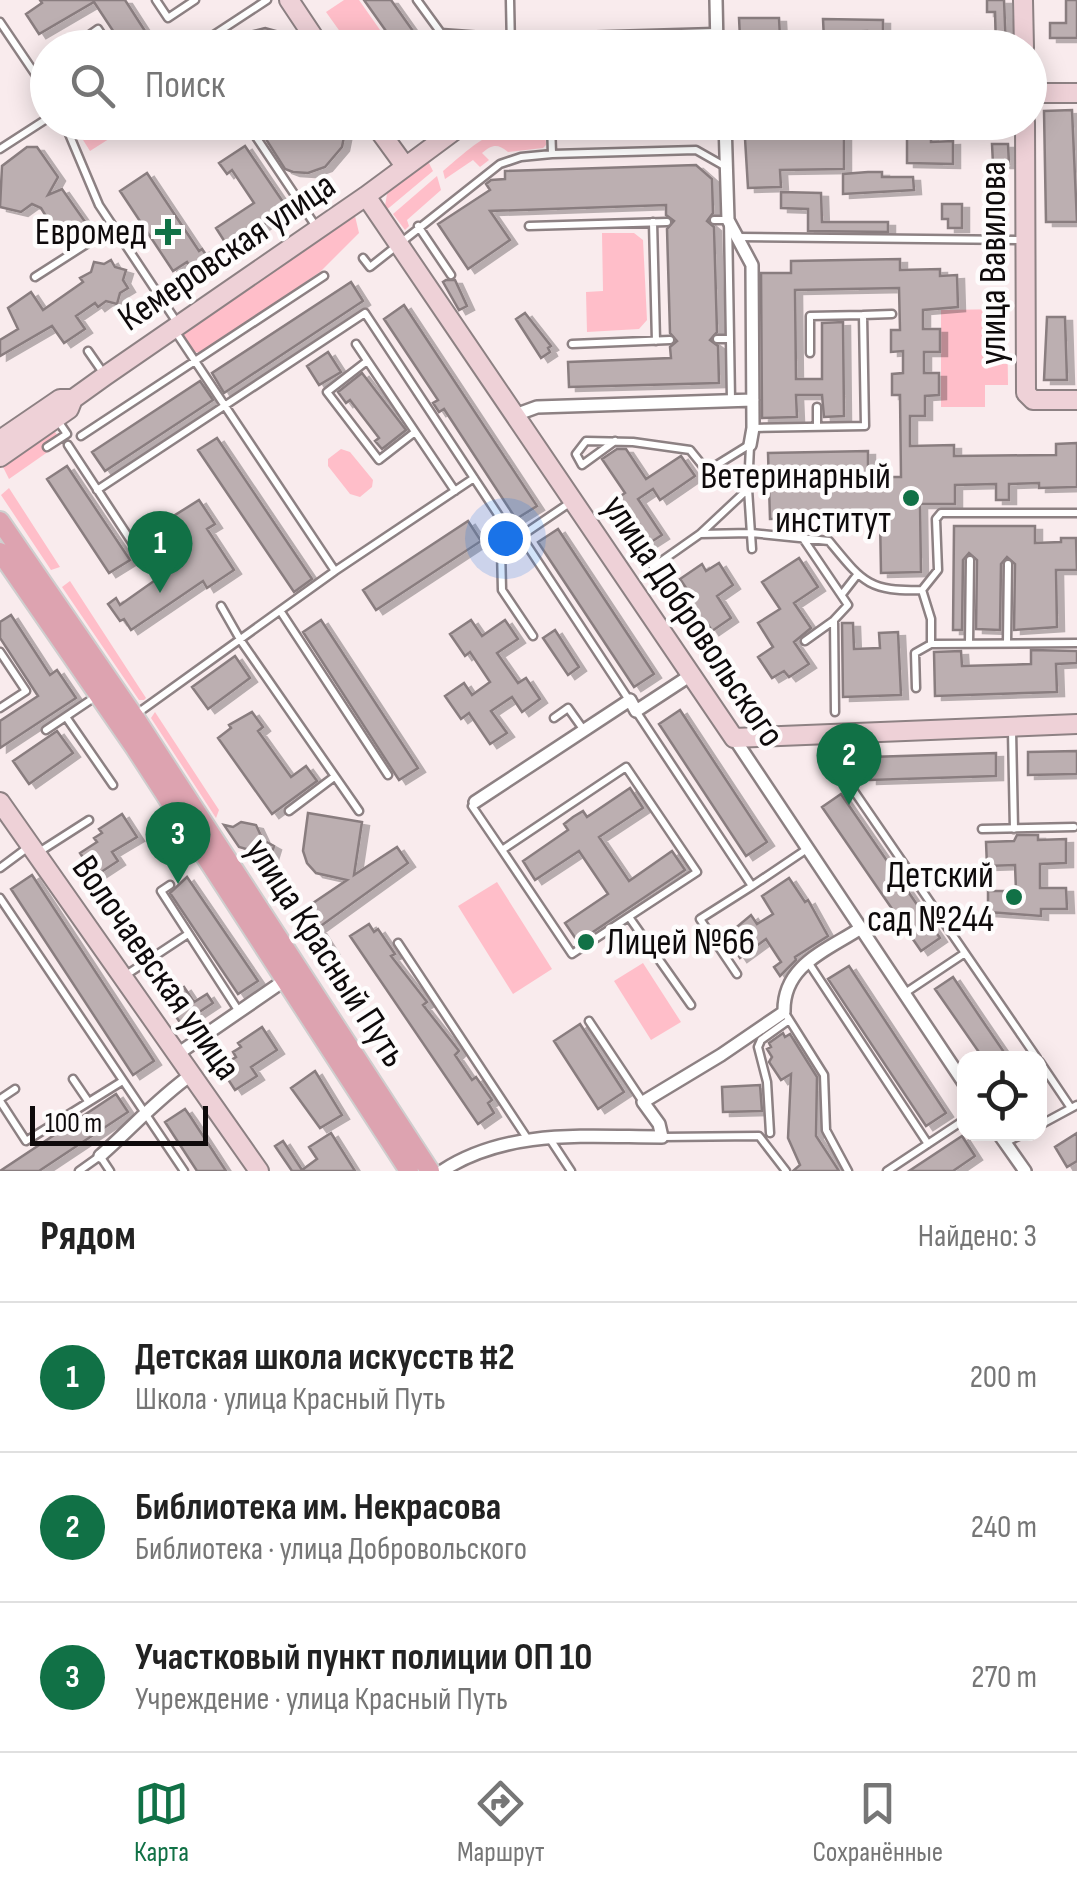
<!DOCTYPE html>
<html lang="ru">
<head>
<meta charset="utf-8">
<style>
  body { margin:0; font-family:"Sofia Sans Condensed",sans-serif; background:#f2f2f2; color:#222 }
  .controls { position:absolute; right:30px; bottom:30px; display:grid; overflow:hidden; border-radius:20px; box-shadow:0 5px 25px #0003 }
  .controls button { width:90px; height:90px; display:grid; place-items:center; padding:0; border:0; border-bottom:2px solid #e0e0e0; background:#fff; color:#222; font:50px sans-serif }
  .scale { position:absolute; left:30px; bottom:25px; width:178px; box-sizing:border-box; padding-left:10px; border:5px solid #0e0a0b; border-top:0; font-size:28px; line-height:35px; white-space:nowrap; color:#0e0a0b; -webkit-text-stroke:8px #fefcfc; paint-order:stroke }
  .you { position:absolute; left:505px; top:538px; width:35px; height:35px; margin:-25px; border:8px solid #fff; border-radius:50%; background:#1a73e8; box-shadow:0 0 0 15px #1a73e833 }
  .badge { display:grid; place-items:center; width:65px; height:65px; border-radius:50%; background:#117146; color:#fff; font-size:32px; font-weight:700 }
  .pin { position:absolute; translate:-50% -82px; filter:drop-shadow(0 2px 5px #0008) }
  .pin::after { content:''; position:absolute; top:52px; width:35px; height:30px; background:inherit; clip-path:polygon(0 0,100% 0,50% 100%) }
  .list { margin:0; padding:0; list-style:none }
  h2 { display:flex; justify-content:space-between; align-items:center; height:130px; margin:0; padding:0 40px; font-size:42px }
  h2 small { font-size:32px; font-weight:400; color:#767676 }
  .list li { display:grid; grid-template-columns:65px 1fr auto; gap:30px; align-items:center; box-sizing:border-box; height:150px; padding:0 40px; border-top:2px solid #e0e0e0 }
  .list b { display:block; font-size:38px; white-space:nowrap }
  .list p { margin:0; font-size:32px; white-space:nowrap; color:#767676 }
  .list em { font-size:32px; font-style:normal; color:#767676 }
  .icon { flex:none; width:55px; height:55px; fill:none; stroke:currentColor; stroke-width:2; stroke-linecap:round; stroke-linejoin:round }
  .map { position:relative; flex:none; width:1077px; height:1171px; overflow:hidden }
  .search { position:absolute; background:#fff; box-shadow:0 5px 25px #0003; left:30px; right:30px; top:30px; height:110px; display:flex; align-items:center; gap:25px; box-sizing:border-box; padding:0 35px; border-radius:55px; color:#767676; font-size:38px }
  .sheet { height:580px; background:#fff }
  nav { display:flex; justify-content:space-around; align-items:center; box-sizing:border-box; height:140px; border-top:2px solid #e0e0e0; background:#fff; font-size:28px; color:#767676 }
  nav a { display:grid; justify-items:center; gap:5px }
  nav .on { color:#117146 }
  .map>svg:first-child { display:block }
  .green { fill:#ffbec9 }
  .building { fill:#bcafb1; stroke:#897d7f; stroke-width:2.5; filter:url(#shadow) }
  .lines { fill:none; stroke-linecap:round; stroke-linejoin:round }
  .lane-casing { stroke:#8d8183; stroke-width:11 }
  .street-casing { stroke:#8d8183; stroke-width:16 }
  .secondary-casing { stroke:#8d8183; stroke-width:22 }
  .primary-casing { stroke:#cfcece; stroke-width:22 }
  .lane { stroke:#fff; stroke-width:6 }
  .street { stroke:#fff; stroke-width:11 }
  .secondary { stroke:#eed1d7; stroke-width:18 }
  .primary { stroke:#dda3b0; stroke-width:18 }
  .poi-dot { fill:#117146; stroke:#fefcfc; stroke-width:4 }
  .labels { text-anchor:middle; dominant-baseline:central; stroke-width:9; stroke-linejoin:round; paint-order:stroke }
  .poi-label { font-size:38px; fill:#0e0a0b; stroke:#fefcfc; text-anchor:end }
  .street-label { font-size:38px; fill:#0e0a0b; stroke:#fefcfc }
</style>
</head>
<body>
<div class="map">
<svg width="1077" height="1171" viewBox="0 0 1077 1171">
  <defs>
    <filter id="shadow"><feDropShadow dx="7" dy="4" stdDeviation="0" flood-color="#0004"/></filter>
  </defs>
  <rect width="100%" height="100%" fill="#f9ebed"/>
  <path class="green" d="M344,0H359L392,47H351L326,12Z
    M92,123H118L123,130L90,151L78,132Z
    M545,125L546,145L543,148L508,152C497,143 492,145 482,153L489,160L480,167L473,160L445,179L443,171C483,137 490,128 545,125Z
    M426,157L433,171L384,212L387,194Z
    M437,176L441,190L407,220L409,226L405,230L393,214Z
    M355,216L359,233L320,272L202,353L194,352L183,334Z
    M602,233H634L643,240L647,320L639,329L587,332L586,292L603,291Z
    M1007,309L1008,385H985V407H941V310Z
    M51,426L62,442L9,479L0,461Z
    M341,449L350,452L373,480L372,487L360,497L350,494L328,466V459Z
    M9,488L60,567L51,570L1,495Z
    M70,581L146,698L144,700H139L62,587Z
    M155,712L219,810L216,818L151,718Z
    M497,882L552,969L513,994L458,906Z
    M643,963L681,1022L651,1040L614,981Z"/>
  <path class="building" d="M40,0H125L145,31L123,46L94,2L39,34L26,14L42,3Z
    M364,0H391L425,48H398Z
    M987,0H1004L1006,48H996L995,12H987Z
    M1066,0H1077V38H1050V23H1066Z
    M739,18H779L780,37L740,38Z
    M823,19L883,20V32H889L890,48L867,43V31L842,32V40H824Z
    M265,28L280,32L293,48H225L241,34Z
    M1072,110L1077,222H1046L1044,111Z
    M255,122H340L345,132L342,147L325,167L308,173L293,172L285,169Z
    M744,122H763L764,137H831V134H844V169L780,170L781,187L748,188Z
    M907,122H920V132H931V142L953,141V164L907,163Z
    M992,144H1008L1009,164H993Z
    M245,146L283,202L278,214L230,250L216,228L254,203L232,170L227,174L219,163Z
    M27,147H37L58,177L48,195L62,189L88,226L63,244L41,208L32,204L21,212L0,207L2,166Z
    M696,165L712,179L713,213L707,221L714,227L717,332L710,340L718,346L719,383L569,387L568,362L671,358L670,347L677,341L670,333L667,229L674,221L666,215V205L490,211L510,240L468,269L438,224L490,190L486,184L491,180L505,179V171Z
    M868,172H882V177H913L914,190L843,194V174Z
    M147,173L199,251L202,249L211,262L203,267L199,262L191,268L187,262L173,271L120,191Z
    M781,192L821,193L822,222H888V232L808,231V209L781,208Z
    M942,204H962V228H948V219H942Z
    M900,259V270L940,269V276L957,275L958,307L923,310V329H940V352H924V373H939V395L925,396V416H910V446L954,445V456L1056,455V444L1077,443V487L1039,488V483L1009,484V500H996V484L955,485V504H920L921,572L881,573L880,517L770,519L768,453L868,451V477H901L900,395H892V374L903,373V351L891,352V330H900L899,288L795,290L796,379H822V323L843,322L844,416L824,417L822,395H796L797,417L762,418L761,273H791V261Z
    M111,260L115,267L126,270L123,280L128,288L120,293L117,304L106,301L98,307L95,303L76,316L85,329L64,343L52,326L0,356V340L18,329L8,308L31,292L43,310L83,282L80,278L91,272L94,262L104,264Z
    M446,280H455L467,306L459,310L443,282Z
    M351,282L363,301L224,393L212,373Z
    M404,305L537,506L516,519L444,409L439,412L433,403L438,400L384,319Z
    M525,313L551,346L548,348L550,352L541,358L516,319Z
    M1047,317H1065L1067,380H1044Z
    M328,352L341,372L319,385L307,366Z
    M362,373L406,430L382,449L375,441L379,438L350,400L346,403L338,392Z
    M200,381L213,400L105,471L92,452Z
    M217,438L312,579L294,592L198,450Z
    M617,449H626L646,479L681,456L695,476L660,500L653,489L638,499L662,535L640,549L610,503L625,493L602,459Z
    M67,466L130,560L109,573L47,479Z
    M199,500L215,524L207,529L234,570L207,588L203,581L131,630L124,619L120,621L108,604L116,598L120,605L171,569L168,564L184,553L164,522Z
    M468,521L481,541L376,610L363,590Z
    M954,526H1035V543L1061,542V538H1076L1077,570H1056L1057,627L1014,630L1015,564L1007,557L1001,564L1000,630L976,629L977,560L969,553L963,560L962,630H953Z
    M558,529L654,674L634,687L538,542Z
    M799,558L818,587L794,603L811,628L794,642L809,664L789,677L784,671L772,678L758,657L773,647L758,623L780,609L762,582Z
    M719,563L733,585L717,596L731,618L712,631L707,623L693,632L680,612L695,601L680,579L702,564L706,571Z
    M11,615L50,675L57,670L76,698L0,748V721L38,696L0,638V622Z
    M321,620L418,768L399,780L303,632Z
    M471,620L482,636L505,620L518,639L497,653L518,683L526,678L540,699L522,712L512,697L491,711L507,733L490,744L469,713L461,719L445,696L464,683L472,695L490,682L470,652L465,656L450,634Z
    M842,623H853L854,649L880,648L879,633L898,632L901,695L843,697Z
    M555,630L579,667L568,675L543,638Z
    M1031,650L1077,651V663L1056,664L1057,692L935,696L934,652L961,651L962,666L1031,664Z
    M235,656L250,678L208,709L192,687Z
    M680,710L767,842L746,856L659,724Z
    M252,712L263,727L258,731L291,777L306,766L317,781L272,814L218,738L231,728L229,725Z
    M57,731L73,753L29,784L13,761Z
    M1077,751V774L1028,775V752Z
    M996,753V776L870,780V757Z
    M630,788L643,808L599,837L629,881L672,851L685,870L578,942L565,923L608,894L579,851L535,880L523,861L568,830L564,824L573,817L583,811L587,817Z
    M841,794L940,938L921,951L822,807Z
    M308,813L362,822L354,875L397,847L408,863L318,928L332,950L324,955L298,913L347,880L316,873L307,863L303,851Z
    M122,814L137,837L112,852L118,861L95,876L80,853L97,842L94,838L102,833L99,829Z
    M241,822L256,825L263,840L274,846L271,856L239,847L224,825L233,827Z
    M1017,835H1038V840L1066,839V863L1040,864V888H1066L1067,909H1041V916L988,912V891H1016L1015,865L987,866L986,842L1014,841Z
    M32,875L154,1061L133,1075L11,889Z
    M187,877L258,981L238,994L170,893Z
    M789,878L805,902L808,900L828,936L795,957L796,960L780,976L774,967L781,962L766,939L740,958L726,936L751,915L757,924L773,914L762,896Z
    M369,924L374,932L378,929L395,954L391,956L427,1002L423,1005L459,1051L455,1055L472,1080L476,1077L492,1100L488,1103L494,1113L478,1124L350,936Z
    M849,966L946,1113L926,1126L828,979Z
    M953,977L982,1020L1008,1058H983L935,989Z
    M184,987L194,1002L207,994L213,1003L181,1024L165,1000Z
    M580,1024L624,1092L598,1109L554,1041Z
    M262,1027L277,1050L251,1067L257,1076L235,1090L220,1067L236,1057L233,1052L241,1047L238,1043Z
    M783,1033L785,1037L790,1034L817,1077L816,1136L839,1171H793L800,1165L788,1138L791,1074L781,1080L769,1062L772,1057L767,1049L771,1047L769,1043Z
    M315,1071L342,1115L320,1128L291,1088Z
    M760,1085L762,1111L723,1112L722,1087Z
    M116,1094L128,1112L39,1171H0Z
    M185,1109L190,1116L226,1171H197L165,1122Z
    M331,1133L355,1171H292L275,1146L283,1141L302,1170L317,1159L309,1147Z
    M1077,1133V1161L1067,1167L1055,1147Z
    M962,1136L975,1156L953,1171H909Z"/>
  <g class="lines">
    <g class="lane-casing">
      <path id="lane" d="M156,0L168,18L195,0
        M417,0L441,33L511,38L715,32
        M510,0L511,48
        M0,22L48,93
        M81,41L98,29L111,48
        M201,48L200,44L267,0
        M64,122L99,205L176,321
        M246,122L317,228
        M551,122L552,154L696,150L726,167
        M0,149L48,118
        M714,220H728L731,400
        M653,222L656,341
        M418,226L451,275
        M529,226L667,222
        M738,237L1025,240
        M363,258L370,267L500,164L521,157L552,154
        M35,277L113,227
        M863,315L892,314
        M175,331L335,571
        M717,339H729
        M356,344L455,491
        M572,344L670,340
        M88,351L104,374
        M367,361L327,392L379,460L415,432
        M817,407V426
        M754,428L865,426L863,315L810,316V353
        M81,436L324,276
        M615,441L582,465L576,454L586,441L633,442L690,450L707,471L749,445
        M68,445L139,553
        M750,446L748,489L752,549
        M47,447L67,434L58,421
        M97,490L365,313L503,522
        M571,502L521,536L629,700
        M700,534L751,533L829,541C862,581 868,592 922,590
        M521,536L501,549L502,590L533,636
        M804,540L848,605L834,620L835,712
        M843,593L857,575
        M679,605L653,567L700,534L748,489
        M221,606L241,641L359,811
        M281,612L388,775
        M805,641L833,621
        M969,643L970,560
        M1007,643L1008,564
        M931,644L1077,643
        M0,652L26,691L0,708
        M916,688L915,653L931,644V619L922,590L938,570L936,519L941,513H1077
        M636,711L752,886L807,849
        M135,715L335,571L474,478
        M66,717L113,785
        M554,718L568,708L583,729
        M46,730L98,695
        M1012,731L1014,829
        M845,778L1037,1058
        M475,802L472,806L502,850L626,767L697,872L572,954L502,850
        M289,811L334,777
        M982,829L1074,827
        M39,852L89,820
        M0,868L27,848
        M170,885L161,891L238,1010
        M0,898L184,1171
        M629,917L691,1005
        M398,943L527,1138
        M808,962L928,1144
        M737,974L700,919L752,886
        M126,975L188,934
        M905,993L965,953
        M785,1013L824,1075L826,1130L848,1171
        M589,1021L643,1102
        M1040,1062L1071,1108
        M73,1079L88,1101
        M0,1099L15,1089
        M0,1101L26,1141L121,1082
        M1040,1125L1077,1105
        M770,1133L767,1082L758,1047L761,1040L789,1020
        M662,1137L759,1136L786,1171
        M550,1139L571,1171
        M1006,1142L1023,1134
        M79,1171L100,1156L110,1171
        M887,1171L964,1120"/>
    </g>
    <g class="street-casing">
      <path id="street" d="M716,0L717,48
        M725,122L728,220L752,265L753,428L750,445
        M515,415L537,407L753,400
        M734,738L964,1083
        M475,802L630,700L636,711L691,675
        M179,1053L285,980
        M999,1134L1025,1171
        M100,1156C131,1129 158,1098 191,1075
        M442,1171C508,1128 587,1137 662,1137L659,1124L643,1102L721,1055L784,1012C783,965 826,951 861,928"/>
    </g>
    <g class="secondary-casing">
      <path id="secondary" d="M289,0L321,48
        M1023,0L1024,48
        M1030,93H1077
        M373,122L405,166
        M1025,122L1026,393L1033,400H1077
        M366,196L734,738L1077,724
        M0,440L60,399H73
        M0,457L69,409L73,399L105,376L366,196L466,122
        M0,802L259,1171"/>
    </g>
    <g class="primary-casing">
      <path id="primary" d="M0,521L134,716L430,1171
        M0,552L135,748L409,1171"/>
    </g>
    <use href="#lane" class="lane"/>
    <use href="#street" class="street"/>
    <use href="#secondary" class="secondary"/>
    <use href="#primary" class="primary"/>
  </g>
  <g class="poi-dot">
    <path d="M163 217h10v10h10v10h-10v10h-10v-10h-10v-10h10z"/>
    <circle cx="911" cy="498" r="10"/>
    <circle cx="1014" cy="897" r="10"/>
    <circle cx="586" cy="942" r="10"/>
  </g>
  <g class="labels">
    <g class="poi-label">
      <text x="146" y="232">Евромед</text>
      <text x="891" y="476">Ветеринарный<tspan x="891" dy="44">институт</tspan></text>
      <text x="994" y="875">Детский<tspan x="994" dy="44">сад №244</tspan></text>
      <text x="606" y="942" text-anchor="start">Лицей №66</text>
    </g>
    <g class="street-label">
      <text transform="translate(227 252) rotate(-34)">Кемеровская улица</text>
      <text transform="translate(993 263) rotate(-90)">улица Вавилова</text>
      <text transform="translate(693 621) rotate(56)">улица Добровольского</text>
      <text transform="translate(326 953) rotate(57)">улица Красный Путь</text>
      <text transform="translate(156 968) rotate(55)">Волочаевская улица</text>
    </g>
  </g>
</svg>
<div class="controls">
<button><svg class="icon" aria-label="locate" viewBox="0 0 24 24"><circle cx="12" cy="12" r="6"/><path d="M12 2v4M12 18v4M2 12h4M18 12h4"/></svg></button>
</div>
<div class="scale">100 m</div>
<div class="you"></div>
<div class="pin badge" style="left:160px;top:593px">1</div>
<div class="pin badge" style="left:849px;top:805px">2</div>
<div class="pin badge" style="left:178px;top:884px">3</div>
<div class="search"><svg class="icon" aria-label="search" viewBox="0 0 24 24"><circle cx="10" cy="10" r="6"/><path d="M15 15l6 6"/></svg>Поиск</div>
</div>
<section class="sheet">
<h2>Рядом<small>Найдено: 3</small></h2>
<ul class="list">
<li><span class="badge">1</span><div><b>Детская школа искусств #2</b><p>Школа · улица Красный Путь</p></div><em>200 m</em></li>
<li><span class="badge">2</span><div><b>Библиотека им. Некрасова</b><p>Библиотека · улица Добровольского</p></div><em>240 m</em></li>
<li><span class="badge">3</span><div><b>Участковый пункт полиции ОП 10</b><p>Учреждение · улица Красный Путь</p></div><em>270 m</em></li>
</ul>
</section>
<nav>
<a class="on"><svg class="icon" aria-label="map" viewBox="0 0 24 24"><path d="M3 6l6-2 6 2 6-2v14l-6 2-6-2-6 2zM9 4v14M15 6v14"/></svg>Карта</a>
<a><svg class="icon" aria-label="directions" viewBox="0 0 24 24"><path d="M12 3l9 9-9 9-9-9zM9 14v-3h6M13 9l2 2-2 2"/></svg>Маршрут</a>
<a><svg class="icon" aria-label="saved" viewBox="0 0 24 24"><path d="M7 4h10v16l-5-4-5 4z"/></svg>Сохранённые</a>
</nav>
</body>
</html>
